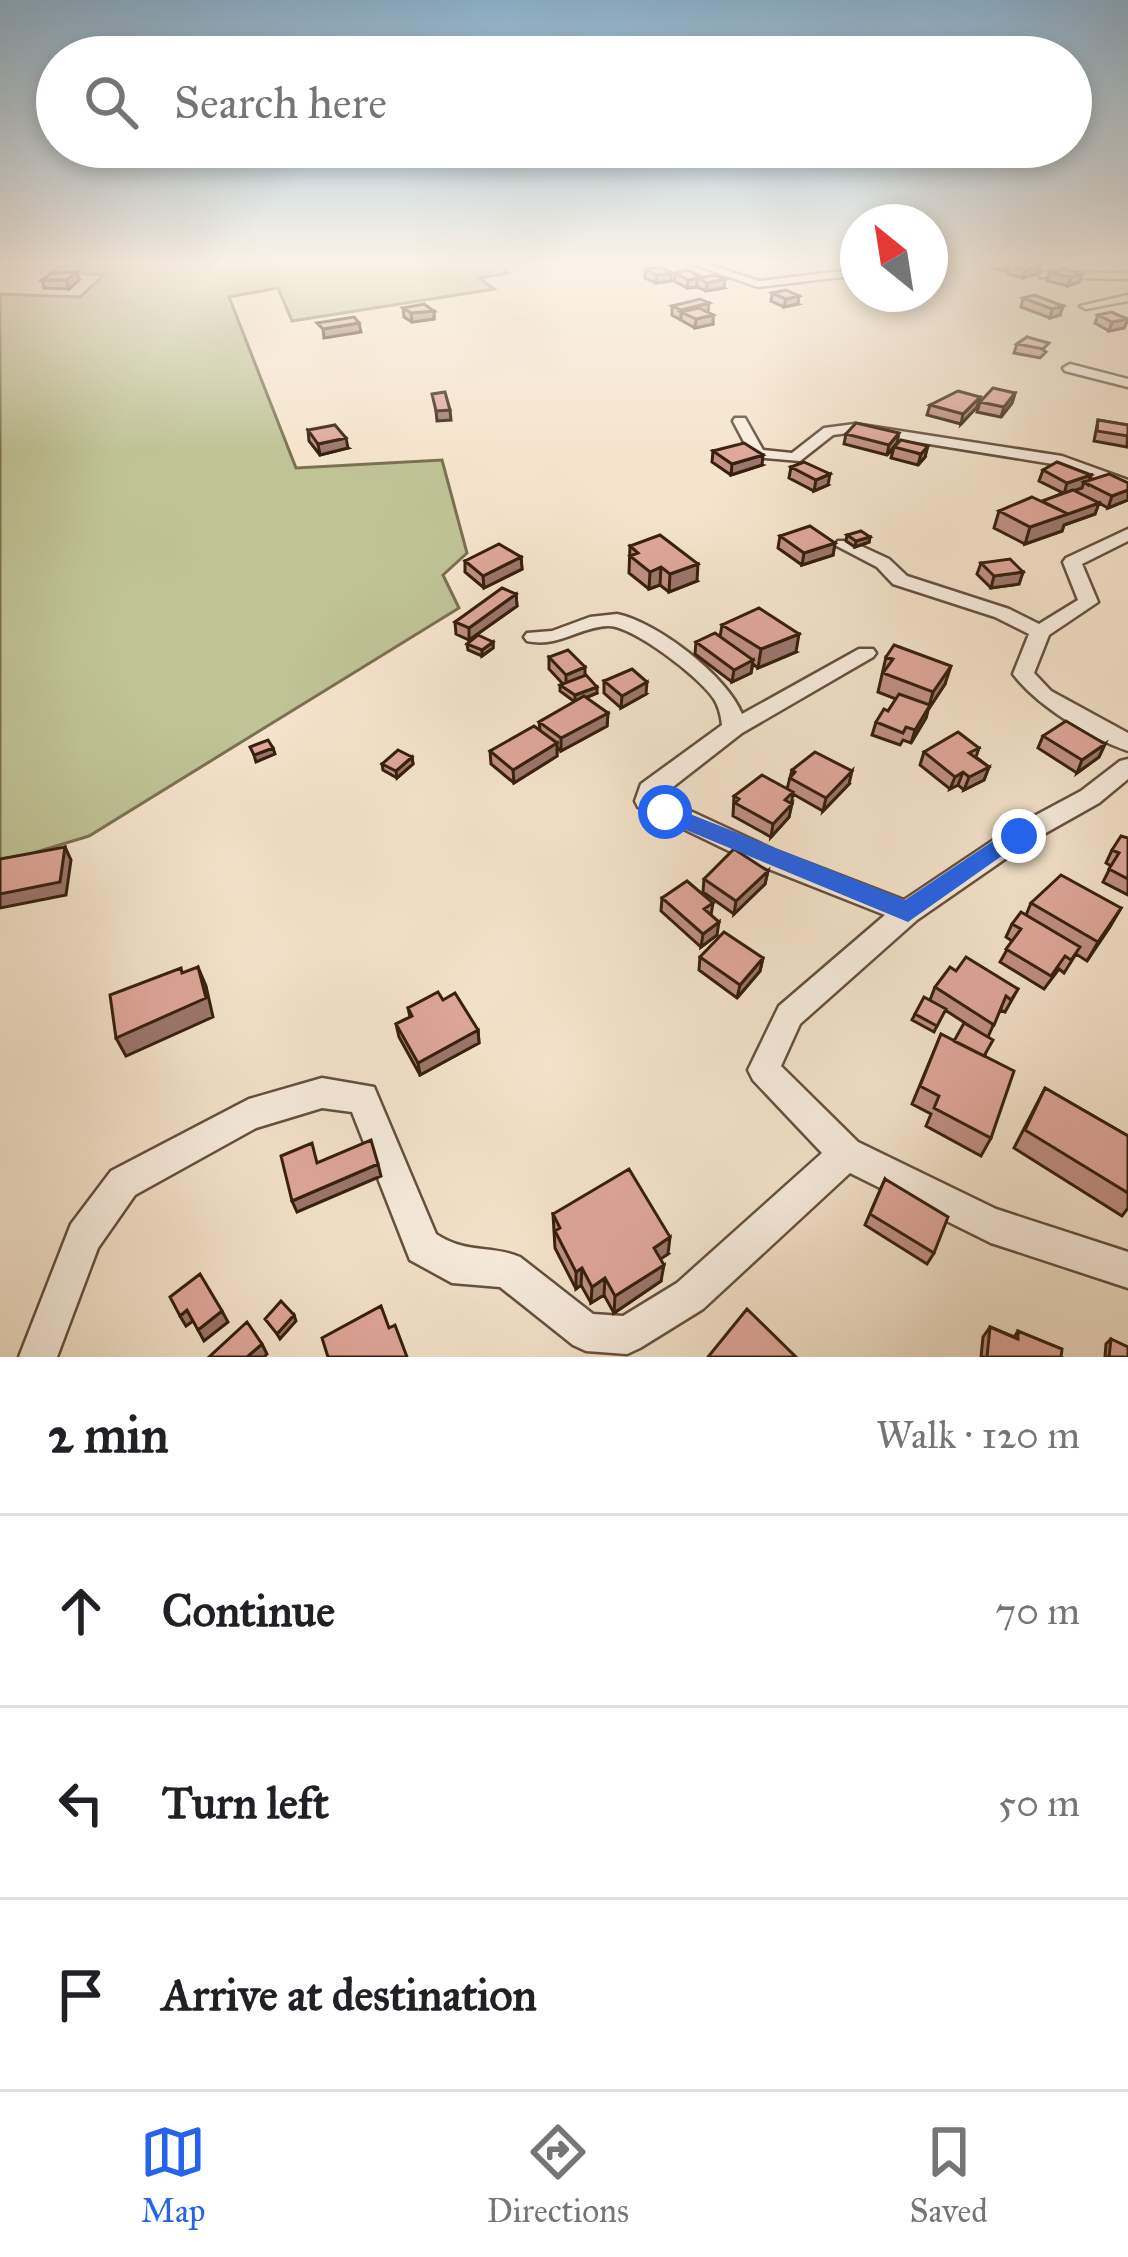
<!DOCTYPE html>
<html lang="en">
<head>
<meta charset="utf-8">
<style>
  body { margin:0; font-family:"IM FELL Great Primer",serif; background:#f2f2f2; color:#202124 }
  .compass { position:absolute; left:840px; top:204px; width:108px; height:108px; border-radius:50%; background:#fff; box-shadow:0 6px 18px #0003; rotate:330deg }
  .stop { position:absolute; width:36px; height:36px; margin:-27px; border:9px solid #2563eb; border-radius:50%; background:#fff }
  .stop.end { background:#2563eb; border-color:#fff; box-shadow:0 3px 12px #0008 }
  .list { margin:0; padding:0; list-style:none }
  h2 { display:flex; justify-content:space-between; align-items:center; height:156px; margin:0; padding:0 48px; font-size:51px }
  h2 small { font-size:39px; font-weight:400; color:#757577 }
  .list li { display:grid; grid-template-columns:78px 1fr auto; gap:36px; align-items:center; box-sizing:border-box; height:192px; padding:0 48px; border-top:3px solid #e0e0e0 }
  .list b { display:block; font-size:45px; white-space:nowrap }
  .list em { font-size:39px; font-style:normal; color:#757577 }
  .icon { flex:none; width:66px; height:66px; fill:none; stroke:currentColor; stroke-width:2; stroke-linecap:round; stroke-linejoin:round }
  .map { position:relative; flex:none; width:1128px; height:1357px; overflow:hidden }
  .search { position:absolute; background:#fff; box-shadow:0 6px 18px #0003; left:36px; right:36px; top:36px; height:132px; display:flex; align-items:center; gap:30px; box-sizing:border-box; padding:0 42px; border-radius:66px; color:#757577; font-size:45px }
  .sheet { height:732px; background:#fff }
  nav { display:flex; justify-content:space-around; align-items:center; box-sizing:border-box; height:168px; border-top:3px solid #e0e0e0; background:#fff; font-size:33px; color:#757577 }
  nav a { display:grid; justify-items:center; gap:6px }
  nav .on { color:#2563eb }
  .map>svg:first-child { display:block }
  .green { fill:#bfc396; stroke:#7a7152; stroke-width:3 }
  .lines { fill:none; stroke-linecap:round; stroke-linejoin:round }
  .street-casing { stroke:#66503d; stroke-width:5 }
  .street { fill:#f8edde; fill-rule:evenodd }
  .wall { fill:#c09085; stroke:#361f0d; stroke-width:3 }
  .shaded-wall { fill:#9c766c; stroke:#361f0d; stroke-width:3 }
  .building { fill:#dfa89b; stroke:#361f0d; stroke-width:3 }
  .route { fill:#2563eb }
</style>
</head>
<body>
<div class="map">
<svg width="1128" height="1357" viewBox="0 0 1128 1357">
  <rect width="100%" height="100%" fill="#f5e4cc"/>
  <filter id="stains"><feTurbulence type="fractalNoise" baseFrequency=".00167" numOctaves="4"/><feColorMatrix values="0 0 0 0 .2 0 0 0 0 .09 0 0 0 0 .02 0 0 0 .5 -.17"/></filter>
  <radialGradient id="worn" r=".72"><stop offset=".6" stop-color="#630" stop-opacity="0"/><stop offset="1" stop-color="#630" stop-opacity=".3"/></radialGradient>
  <path class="green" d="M68,262H529L502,266L509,273L479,278L494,289L292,321L278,288L229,297L296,468L442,460L467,553L443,575L459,608L89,836L0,863V294L80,297L104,275L52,272Z"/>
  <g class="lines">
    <g class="street-casing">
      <path id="street" d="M686,262H701L759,281L858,269V275L758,287Z
        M1043,272L1128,273V279L1039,277Z
        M1128,295V301L1086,309L1080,306Z
        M1070,364L1128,379V387L1065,371L1063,368Z
        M735,418H745L763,450L792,453L824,428L855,424L1062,456L1128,480V490L1059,465L855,432L833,435L800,461L752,457L733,421Z
        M1128,529V541L1082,564L1098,602L1049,635L1034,673L1051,691L1128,733V751C1090,738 1037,706 1013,674L1029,634L995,617L893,584L877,567L835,545L838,541H850L889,559L907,576L1009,609L1039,624L1078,600L1063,562L1066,558Z
        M617,614C657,622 727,676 742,714L859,649H873L876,653L873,657L742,733L660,797L774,850L904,900L1010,829L1081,791L1120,761L1128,759V779L1099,803L1028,843L917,920L800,1024L781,1066L858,1142L996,1209L1128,1252V1288L991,1243L850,1173L703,1309L640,1348L627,1354L586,1351L573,1345L500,1287L452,1283L410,1260L352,1112L322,1108L256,1128L135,1195L98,1248L57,1357H19L71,1224L111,1171L249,1099L322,1078L374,1087L436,1234C469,1255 488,1244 520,1257L593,1314L623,1316L677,1283L822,1153L753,1080L748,1070L779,1006L885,915L756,864L638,807L635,801L641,784L722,725C721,716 719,707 714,699C701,678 632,625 608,626C579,627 558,648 527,641L524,637L527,633L552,631L590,617Z"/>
    </g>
    <use href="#street" class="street"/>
  </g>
  <path class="wall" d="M992,262H1018L1041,265L1039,273L1023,278L1008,274L1009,269L1003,271L990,267Z
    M646,269L671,281L656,283L645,278Z
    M1064,269L1079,282L1068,286L1047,281L1049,273Z
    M688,270L724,288L706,291L697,287L687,288L674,281L675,273Z
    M42,280H79L69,289L44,288Z
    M772,293L798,304L784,307L771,301Z
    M1023,298L1063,306L1060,315L1050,318L1021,307Z
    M709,303L707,312L713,315V324L695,328L672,315V306Z
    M403,308L434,311V319L412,322L404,317Z
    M1098,315L1128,319L1124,328L1109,331L1095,323Z
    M1027,337L1046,352L1040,358L1014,353L1017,344Z
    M1015,393L1012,403L1001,417L977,412L980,402Z
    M980,397L977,407L961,424L927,415L930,405Z
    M1098,420L1128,425L1127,447L1094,441Z
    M308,430L348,448L320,455L309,441Z
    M846,434L897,443L925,457L918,465L891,458L894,447L887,455L844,444Z
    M713,451L762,465L731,475L712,462Z
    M791,467L828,485L814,491L789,478Z
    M1043,470L1090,480L1128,483V500L1108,508L1099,503L1095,514L1064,525L1062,531L1025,544L994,528L999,511L1042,502L1063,493L1039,481Z
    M847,535L870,537L869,542L855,547L846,541Z
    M780,536L835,543L833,555L802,565L778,548Z
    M630,546L697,581L669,592L660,585L649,589L629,573Z
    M521,557L522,569L484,588L465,572V561Z
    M981,563L1023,572L1019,584L991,588L977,574Z
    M516,594L517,606L469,640L456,634L455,622Z
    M722,625L796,652L758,668L753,664L751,673L732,682L695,654L696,642L720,637Z
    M493,642V648L482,656L468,650L467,644Z
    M549,657L585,675L597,693L586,698L608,713L607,726L561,751L557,747V756L514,783L491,764L490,751L540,730L539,722L575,702L560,691V685L563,684L549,669Z
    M886,657L945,684L928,710L926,718L911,743L903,740L900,745L872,735L876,722L888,711L896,699L878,692Z
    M604,681L646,694L621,708L604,693Z
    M1043,736L1105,744L1099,757L1077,773L1038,748Z
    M979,748L976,757L989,767L984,780L964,790L958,785L950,789L920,765L924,752Z
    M412,757L413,764L397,778L383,770L382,764Z
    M792,770L849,784L823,811L793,794L789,817L771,837L733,816L734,796L787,789Z
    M1128,839V895L1103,882L1111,866L1106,863L1112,850Z
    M768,871L765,884L734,914L703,892L704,879Z
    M662,898L713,903L711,915L717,935L701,947L661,911Z
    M1031,903L1121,908L1087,961L1076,954L1064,973L1059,969L1044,989L1000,962L1012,941L1006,937L1012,924L1026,915Z
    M700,957L763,958L760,971L737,998L699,970Z
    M956,971L1018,989L1005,1012L1000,1010L988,1037L985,1056L991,1138L981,1156L926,1126L931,1114L912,1104L941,1034L954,1041L979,1032L945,1010L934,1032L912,1020L915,1014L930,1000L935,987Z
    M443,1000L478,1030L479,1043L420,1075L399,1037L396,1024L410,1017L408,1008Z
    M1045,1088L1128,1136V1208L1122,1216L1014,1148Z
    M885,1179L934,1253L927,1264L865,1225Z
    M553,1214L668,1254L660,1259L661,1281L614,1313L604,1295L591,1303L581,1285L576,1289L555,1248Z
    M990,1327L1014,1337L1018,1331L1061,1357H981L983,1337Z
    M1111,1339L1128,1357H1105L1106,1344Z"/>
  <path class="shaded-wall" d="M1041,265L1039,273L1023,278L1026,270Z
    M77,272L79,280L69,289L66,280Z
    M671,273V281L656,283V275Z
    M1082,274L1079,282L1068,286L1071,277Z
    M697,278V287L687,288L688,280Z
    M725,279L724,288L706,291L707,283Z
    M799,296L798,304L784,307L786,299Z
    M709,303L708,312L690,316L681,312V319V310Z
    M1063,306L1060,315L1050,318L1052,309Z
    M434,311V319L412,322L411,313Z
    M713,315V324L695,328L696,319Z
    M1128,319L1124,328L1109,331L1112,322Z
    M359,323L361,332L324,338L323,329Z
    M1015,393L1012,403L1001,417L1004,407Z
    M980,397L977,407L961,424L963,414Z
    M450,410L451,420L437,421L436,411Z
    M899,433L897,443L887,455L889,445Z
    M346,438L348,448L320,455L318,444Z
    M928,446L925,457L918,465L921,454Z
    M763,455L762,465L731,475L732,464Z
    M830,474L828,485L814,491L816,480Z
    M1091,475L1088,485L1084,482L1082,488L1064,494L1067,483Z
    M1128,490V500L1108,508L1112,496Z
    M1099,503L1095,514L1064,525L1062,531L1025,544L1030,527Z
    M870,537L869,542L855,547L856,541Z
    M835,543L833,555L802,565L804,553Z
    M521,557L522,569L484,588L483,576Z
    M698,564L697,581L669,592L670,574Z
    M661,567L660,585L649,589L650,572Z
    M1023,572L1019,584L991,588L994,576Z
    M516,594L517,606L469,640V628Z
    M799,634L796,652L758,668L761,649Z
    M493,642V648L482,656V650Z
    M753,660L751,673L732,682L734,670Z
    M951,666L945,684L928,710L926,718L911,743L915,730L929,706L933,692Z
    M585,667V680L566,687V675Z
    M647,682L646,694L621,708L622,696Z
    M597,687V693L575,702V695Z
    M608,713L607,726L561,751V738Z
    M557,743V756L514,783L513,770Z
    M1105,744L1099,757L1077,773L1082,760Z
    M273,748L275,754L256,762L254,755Z
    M412,757L413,764L397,778L396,771Z
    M989,767L984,780L964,790L969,777Z
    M852,771L849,784L823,811L826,798Z
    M963,772L958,785L950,789L955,777Z
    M792,804L789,817L771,837L773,824Z
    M65,847L71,860L66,895L0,908V894Z
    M768,871L765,884L734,914L736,901Z
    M1121,908L1110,927L1087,961L1098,942Z
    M719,922L717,935L701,947L703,934Z
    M763,958L760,971L737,998L740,985Z
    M198,967L206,986L213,1017L126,1056L116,1038Z
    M478,1030L479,1043L420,1075L418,1063Z
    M378,1164L381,1176L297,1212L292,1201Z
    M670,1237L668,1254L652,1265L654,1248Z
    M664,1265L661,1281L614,1313L615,1296Z
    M582,1268L581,1285L576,1289V1272Z
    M605,1278L604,1295L591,1303L592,1287Z
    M187,1310L193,1321L186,1326L180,1316Z
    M222,1311L228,1322L204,1341L198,1330Z
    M294,1315L296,1321L280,1339L277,1334Z
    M262,1344L267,1354L264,1357H247Z"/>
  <path class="building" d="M1021,262H1029L1041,265L1026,270L1010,265Z
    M661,267L671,273L656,275L646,269Z
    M1064,269L1082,274L1071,277L1049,273Z
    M688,270L701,278L688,280L675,273Z
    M77,272L66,280H42L52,273Z
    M715,275L725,279L707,283L697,278Z
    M786,290L799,296L786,299L772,293Z
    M1034,295L1063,306L1052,309L1023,298Z
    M700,299L709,303L681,310L672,306Z
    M424,304L434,311L411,313L403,308Z
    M699,308L713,315L696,319L681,312Z
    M1111,312L1128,319L1112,322L1098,315Z
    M354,317L359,323L323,329L317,323Z
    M1027,337L1049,343L1043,349L1017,344Z
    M993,388L1015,393L1004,407L980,402Z
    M958,391L980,397L963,414L930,405Z
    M445,392L450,410L436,411L432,394Z
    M1098,420L1128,425V436L1097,431Z
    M856,423L899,433L889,445L846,434Z
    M335,425L346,438L318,444L308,430Z
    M901,440L928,446L921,454L894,447Z
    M744,443L763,455L732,464L713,451Z
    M804,462L830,474L816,480L791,467Z
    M1057,462L1091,475L1067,483L1043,470Z
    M1109,474L1128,483V490L1112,496L1084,482Z
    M1073,490L1099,503L1068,514L1042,501Z
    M1032,497L1068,514L1030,527L999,511Z
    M810,526L835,543L804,553L780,536Z
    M861,531L870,537L856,541L847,535Z
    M660,535L698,564L670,574L661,567L650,572L630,556L638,553L630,546Z
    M499,544L521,557L483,576L465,561Z
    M1010,559L1023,572L994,576L981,563Z
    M502,588L516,594L469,628L455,622Z
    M759,608L799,634L761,649L722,625Z
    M715,633L753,660L734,670L696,642Z
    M478,635L493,642L482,650L467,644Z
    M894,645L951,666L933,692L883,673L893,659L886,657Z
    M568,650L585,667L566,675L549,657Z
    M632,669L647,682L622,696L604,681Z
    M586,675L597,687L575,695L560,685Z
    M899,694L930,705L915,730L906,727L903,733L876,722L884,709L888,711Z
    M584,696L608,713L561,738L539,722Z
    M1066,721L1105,744L1082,760L1043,736Z
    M534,726L557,743L513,770L490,751Z
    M958,732L979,748L969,753L989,767L969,777L963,772L955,777L924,752Z
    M268,740L273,748L254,755L250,747Z
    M398,750L412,757L396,771L382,764Z
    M815,752L852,771L826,798L790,778L795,772L792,770Z
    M762,775L793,792L785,800L792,804L773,824L735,803L739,799L734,796Z
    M1121,836L1128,838V879L1109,869L1119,853L1112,850Z
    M65,847L60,882L0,894V859Z
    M734,849L768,871L736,901L704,879Z
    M1061,875L1121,908L1098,942L1031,903Z
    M687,881L713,903L704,909L719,922L703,934L662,898Z
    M1021,912L1080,947L1071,960L1065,956L1051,976L1006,949L1021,929L1012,924Z
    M724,932L763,958L740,985L700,957Z
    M966,957L1018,989L1011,1000L1006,996L994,1025L935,987L950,967L956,971Z
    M198,967L206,998L116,1038L110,995L181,968L182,973Z
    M438,992L443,1000L455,993L478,1030L418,1063L396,1024L412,1016L408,1008Z
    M924,997L946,1009L937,1026L915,1014Z
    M964,1023L993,1040L984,1056L954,1041Z
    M941,1034L1014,1071L991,1138L934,1108L939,1096L920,1086Z
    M1045,1088L1128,1136V1193L1025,1130Z
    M371,1140L378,1164L292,1201L281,1156L312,1143L317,1163Z
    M629,1169L670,1237L654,1248L664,1265L615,1296L605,1278L592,1287L582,1268L576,1272L555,1231L560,1228L553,1214Z
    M885,1179L948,1217L934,1253L870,1214Z
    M200,1274L222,1311L198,1330L187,1310L180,1316L170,1297Z
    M281,1301L294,1315L277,1334L265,1319Z
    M381,1306L389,1328L395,1325L407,1357H328L322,1338Z
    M747,1309L796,1357H708Z
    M247,1322L262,1344L247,1357H209Z
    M990,1327L1018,1339V1331L1062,1349L1061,1357H987Z
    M1111,1339L1128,1347V1357H1109Z"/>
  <linearGradient id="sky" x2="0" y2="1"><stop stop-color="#8bb8d8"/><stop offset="0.58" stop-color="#faf3e8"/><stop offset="1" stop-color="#faf3e8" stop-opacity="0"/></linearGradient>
  <rect width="1128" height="452" fill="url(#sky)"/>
  <path class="route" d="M665,804L905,900L1011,829H1027L1030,836L908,922L657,818L654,812Z"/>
  <rect width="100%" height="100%" filter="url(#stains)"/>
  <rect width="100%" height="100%" fill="url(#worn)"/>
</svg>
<svg class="compass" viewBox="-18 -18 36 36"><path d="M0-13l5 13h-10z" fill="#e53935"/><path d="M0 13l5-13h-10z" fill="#757577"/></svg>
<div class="stop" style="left:665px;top:812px"></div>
<div class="stop end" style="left:1019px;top:836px"></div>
<div class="search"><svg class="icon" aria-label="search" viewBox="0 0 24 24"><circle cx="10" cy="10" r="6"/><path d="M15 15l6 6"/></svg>Search here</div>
</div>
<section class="sheet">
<h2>2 min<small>Walk · 120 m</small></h2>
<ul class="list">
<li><svg class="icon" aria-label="ahead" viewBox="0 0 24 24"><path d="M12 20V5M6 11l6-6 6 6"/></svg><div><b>Continue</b></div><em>70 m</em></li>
<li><svg class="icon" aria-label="left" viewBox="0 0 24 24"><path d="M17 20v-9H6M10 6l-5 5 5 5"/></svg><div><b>Turn left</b></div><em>50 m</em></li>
<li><svg class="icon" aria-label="arrive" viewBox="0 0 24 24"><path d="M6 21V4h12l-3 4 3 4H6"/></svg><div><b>Arrive at destination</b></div></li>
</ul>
</section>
<nav>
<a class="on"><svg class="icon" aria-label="map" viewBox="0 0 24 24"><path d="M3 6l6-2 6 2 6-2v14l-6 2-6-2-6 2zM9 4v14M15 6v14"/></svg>Map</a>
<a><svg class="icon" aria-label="directions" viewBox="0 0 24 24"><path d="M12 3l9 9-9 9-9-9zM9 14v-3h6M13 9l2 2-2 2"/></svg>Directions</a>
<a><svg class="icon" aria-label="saved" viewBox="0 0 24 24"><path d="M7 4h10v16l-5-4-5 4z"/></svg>Saved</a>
</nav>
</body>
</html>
